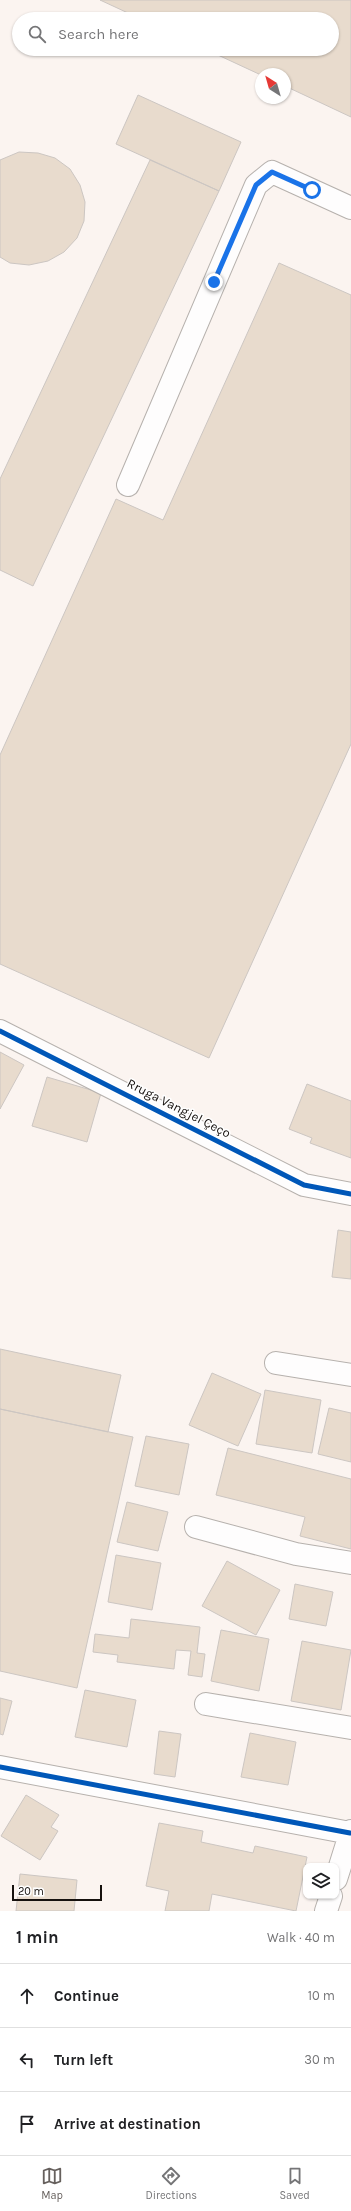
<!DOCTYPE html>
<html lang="en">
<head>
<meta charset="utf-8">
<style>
  body { margin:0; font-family:Karla,sans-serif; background:#f6f6f6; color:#202124 }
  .controls { position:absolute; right:12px; bottom:12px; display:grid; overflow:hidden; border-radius:8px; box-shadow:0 1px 3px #0004 }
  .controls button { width:36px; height:36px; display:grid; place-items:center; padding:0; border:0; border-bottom:1px solid #e0e0e0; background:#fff; color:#202124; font:20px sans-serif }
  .compass { position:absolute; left:255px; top:68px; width:36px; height:36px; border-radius:50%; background:#fff; box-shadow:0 1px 3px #0004; rotate:323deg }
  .scale { position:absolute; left:12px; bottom:10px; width:90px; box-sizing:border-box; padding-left:4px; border:2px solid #16110e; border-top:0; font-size:11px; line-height:14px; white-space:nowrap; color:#16110e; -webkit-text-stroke:3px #fff; paint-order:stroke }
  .stop { position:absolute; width:12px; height:12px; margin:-9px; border:3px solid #1a73e8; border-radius:50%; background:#fff }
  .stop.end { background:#1a73e8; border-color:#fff; box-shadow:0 1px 4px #0008 }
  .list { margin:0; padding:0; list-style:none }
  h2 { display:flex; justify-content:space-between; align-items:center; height:52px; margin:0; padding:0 16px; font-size:17px }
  h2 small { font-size:13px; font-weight:400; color:#757577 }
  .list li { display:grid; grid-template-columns:26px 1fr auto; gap:12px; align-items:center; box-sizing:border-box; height:64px; padding:0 16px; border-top:1px solid #e0e0e0 }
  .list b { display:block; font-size:15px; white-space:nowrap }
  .list em { font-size:13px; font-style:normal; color:#757577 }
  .icon { flex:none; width:22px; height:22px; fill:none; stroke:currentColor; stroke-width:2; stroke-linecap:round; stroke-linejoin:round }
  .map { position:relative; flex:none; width:351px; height:1911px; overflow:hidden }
  .search { position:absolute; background:#fff; box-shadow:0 1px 3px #0004; left:12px; right:12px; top:12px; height:44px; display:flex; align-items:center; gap:10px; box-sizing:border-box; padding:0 14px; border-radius:22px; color:#757577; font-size:15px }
  .sheet { height:244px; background:#fff }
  nav { display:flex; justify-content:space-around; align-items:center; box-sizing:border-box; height:56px; border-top:1px solid #e0e0e0; background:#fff; font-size:11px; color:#757577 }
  nav a { display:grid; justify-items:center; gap:2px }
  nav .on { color:#66605d }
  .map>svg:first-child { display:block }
  .building { fill:#e8dbcd; stroke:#ccc6c2 }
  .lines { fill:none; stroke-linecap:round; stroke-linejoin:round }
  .minor-casing { stroke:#b6b1ad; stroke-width:24 }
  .minor { stroke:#fefdfd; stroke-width:22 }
  .cycleway-casing { stroke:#fff; stroke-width:8 }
  .cycleway { stroke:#0057b8; stroke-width:5 }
  .route { stroke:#1a73e8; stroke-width:5 }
  .labels { text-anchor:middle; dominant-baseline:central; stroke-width:3; stroke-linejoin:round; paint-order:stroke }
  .street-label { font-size:13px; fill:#16110e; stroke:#fff }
</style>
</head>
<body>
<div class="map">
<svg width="351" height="1911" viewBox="0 0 351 1911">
  <rect width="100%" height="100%" fill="#fbf4f0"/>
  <path class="building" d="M100,0H351V117L285,86V74L261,75L205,49H332V19H141Z
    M138,95L241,142L219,191L116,144Z
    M19,152L38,153L55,158L70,169L80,185L85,202L84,221L77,238L64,252L48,261L29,265L10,263L0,257V160Z
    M150,160L219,191L33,586L0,570V479Z
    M279,263L351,295V744L209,1058L0,964V755L116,499L163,520Z
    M0,1052L24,1065L0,1109Z
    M47,1077L101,1093L87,1142L32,1126Z
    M307,1084L351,1101V1158L310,1143L312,1138L289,1129Z
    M338,1230L351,1232V1279L332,1277Z
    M0,1349L121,1375L108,1432L0,1409Z
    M212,1373L261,1394L238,1446L189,1425Z
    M265,1390L321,1400L312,1453L256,1444Z
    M329,1408L351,1413V1462L318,1454Z
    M0,1409L133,1437L77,1688L0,1671Z
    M146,1436L189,1444L179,1495L135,1486Z
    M228,1448L351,1479V1549L300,1536L305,1517L216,1495Z
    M127,1502L168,1512L158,1551L117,1542Z
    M116,1555L161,1563L152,1610L108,1602Z
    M227,1561L280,1590L256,1635L202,1606Z
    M295,1584L333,1592L326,1626L289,1619Z
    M131,1619L200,1627L197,1653L205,1654L202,1677L188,1675L191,1651L176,1650L174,1669L117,1662L118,1655L93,1652L95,1634L129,1638Z
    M221,1630L269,1639L259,1691L211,1681Z
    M302,1641L351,1650L341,1710L291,1701Z
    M85,1690L136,1700L127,1747L75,1737Z
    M0,1698L12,1701L3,1735L0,1734Z
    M159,1731L181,1734L175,1777L154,1774Z
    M250,1733L296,1742L288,1785L241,1777Z
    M26,1795L59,1815L51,1827L58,1831L40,1860L1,1836Z
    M159,1823L203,1831L201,1842L253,1853L255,1846L307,1857L296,1911L212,1894L209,1911H165L169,1891L146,1886Z
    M20,1874L77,1880L74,1911H16Z"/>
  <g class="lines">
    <g class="minor-casing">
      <path id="minor" d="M128,485L256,185L272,172L351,208
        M0,1031L304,1185L351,1194
        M276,1363L351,1375
        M196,1527L296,1554L351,1563
        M206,1704L351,1728
        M0,1767L350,1833
        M336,1879L351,1831
        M326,1911L331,1896"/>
    </g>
    <use href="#minor" class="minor"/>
    <g class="cycleway-casing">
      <path id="cycleway" d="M0,1031L304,1185L351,1194
        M0,1767L350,1833"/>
    </g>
    <use href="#cycleway" class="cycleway"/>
  </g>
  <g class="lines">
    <path class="route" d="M214,282L256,185L272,172L312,190"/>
  </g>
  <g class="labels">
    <g class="street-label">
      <text transform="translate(179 1108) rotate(27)">Rruga Vangjel Çeço</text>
    </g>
  </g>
</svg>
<div class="controls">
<button><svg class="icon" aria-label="layers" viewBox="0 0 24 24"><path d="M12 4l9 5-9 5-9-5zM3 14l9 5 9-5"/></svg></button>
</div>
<svg class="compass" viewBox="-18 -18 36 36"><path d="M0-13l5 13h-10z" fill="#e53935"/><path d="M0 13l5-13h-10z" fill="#757577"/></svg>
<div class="scale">20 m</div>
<div class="stop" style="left:312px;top:190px"></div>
<div class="stop end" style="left:214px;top:282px"></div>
<div class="search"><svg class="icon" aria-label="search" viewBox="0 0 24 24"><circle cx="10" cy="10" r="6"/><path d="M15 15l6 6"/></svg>Search here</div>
</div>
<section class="sheet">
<h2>1 min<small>Walk · 40 m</small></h2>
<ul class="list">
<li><svg class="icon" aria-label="ahead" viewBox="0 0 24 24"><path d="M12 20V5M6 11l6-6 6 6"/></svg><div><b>Continue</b></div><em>10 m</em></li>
<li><svg class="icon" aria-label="left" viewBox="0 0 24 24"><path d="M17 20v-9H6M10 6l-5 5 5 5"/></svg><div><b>Turn left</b></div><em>30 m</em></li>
<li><svg class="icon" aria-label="arrive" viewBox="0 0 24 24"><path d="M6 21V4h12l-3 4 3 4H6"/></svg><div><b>Arrive at destination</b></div></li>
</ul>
</section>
<nav>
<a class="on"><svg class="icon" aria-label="map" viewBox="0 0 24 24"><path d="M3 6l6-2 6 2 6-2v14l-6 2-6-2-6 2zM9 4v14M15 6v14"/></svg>Map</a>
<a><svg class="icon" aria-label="directions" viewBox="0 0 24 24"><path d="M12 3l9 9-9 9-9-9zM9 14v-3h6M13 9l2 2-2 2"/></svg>Directions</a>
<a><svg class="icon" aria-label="saved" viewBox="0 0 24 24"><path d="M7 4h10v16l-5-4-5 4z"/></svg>Saved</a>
</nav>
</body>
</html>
